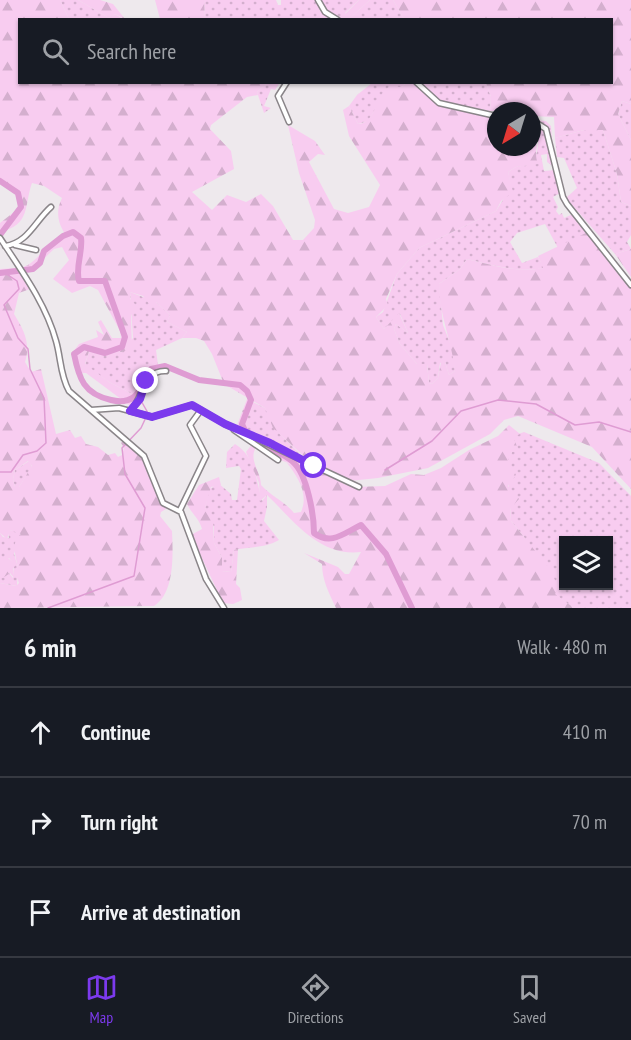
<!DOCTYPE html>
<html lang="en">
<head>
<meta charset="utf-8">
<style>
  body { margin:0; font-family:"PT Sans Narrow",sans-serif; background:#242831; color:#f1f3f6 }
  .controls { position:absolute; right:18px; bottom:18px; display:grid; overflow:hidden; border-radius:0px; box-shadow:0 2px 4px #0004 }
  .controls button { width:54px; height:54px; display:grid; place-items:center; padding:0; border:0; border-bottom:2px solid #363941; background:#171b24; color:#f1f3f6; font:30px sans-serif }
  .compass { position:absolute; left:487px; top:102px; width:54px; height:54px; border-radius:50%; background:#171b24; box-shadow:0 2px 4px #0004; rotate:218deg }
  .stop { position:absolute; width:18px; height:18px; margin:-14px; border:4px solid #7c3aed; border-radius:50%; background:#fff }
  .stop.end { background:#7c3aed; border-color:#fff; box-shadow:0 2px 6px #0008 }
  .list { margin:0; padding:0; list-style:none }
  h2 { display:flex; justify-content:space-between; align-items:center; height:78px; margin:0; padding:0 24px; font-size:26px }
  h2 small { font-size:20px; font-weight:400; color:#9ea1a6 }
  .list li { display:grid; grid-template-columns:39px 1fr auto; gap:18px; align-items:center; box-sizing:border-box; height:90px; padding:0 24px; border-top:2px solid #363941 }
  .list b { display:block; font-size:22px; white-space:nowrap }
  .list em { font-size:20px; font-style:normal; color:#9ea1a6 }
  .icon { flex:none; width:33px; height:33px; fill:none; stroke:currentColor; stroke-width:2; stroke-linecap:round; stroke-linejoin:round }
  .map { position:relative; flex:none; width:631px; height:608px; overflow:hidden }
  .search { position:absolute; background:#171b24; box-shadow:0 2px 4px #0004; left:18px; right:18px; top:18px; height:66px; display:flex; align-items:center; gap:15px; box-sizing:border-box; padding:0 21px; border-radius:0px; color:#9ea1a6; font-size:22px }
  .sheet { height:348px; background:#171b24 }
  nav { display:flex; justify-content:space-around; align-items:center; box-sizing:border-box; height:84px; border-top:2px solid #363941; background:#171b24; font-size:16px; color:#9ea1a6 }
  nav a { display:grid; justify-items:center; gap:3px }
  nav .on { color:#7c3aed }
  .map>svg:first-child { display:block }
  .grass { fill:url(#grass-dots); fill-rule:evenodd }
  .forest { fill:url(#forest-firs); fill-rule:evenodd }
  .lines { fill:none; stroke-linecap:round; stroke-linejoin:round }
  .stream { stroke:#df9cd3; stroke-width:1.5 }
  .river { stroke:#df9cd3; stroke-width:6 }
  .minor-casing { stroke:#8a8589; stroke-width:7 }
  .minor { stroke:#fff; stroke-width:4 }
  .route { stroke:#7c3aed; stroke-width:8 }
</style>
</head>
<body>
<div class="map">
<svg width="631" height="608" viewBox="0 0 631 608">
  <defs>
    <pattern id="grass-dots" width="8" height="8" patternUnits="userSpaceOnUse" patternTransform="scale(1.5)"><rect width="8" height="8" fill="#f8ccf0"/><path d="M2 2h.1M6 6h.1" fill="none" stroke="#d4afce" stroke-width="1.8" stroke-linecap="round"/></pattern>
    <pattern id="forest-firs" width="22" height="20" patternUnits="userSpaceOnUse" patternTransform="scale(1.5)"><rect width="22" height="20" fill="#f8ccf0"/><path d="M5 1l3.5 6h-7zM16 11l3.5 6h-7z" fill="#d4afce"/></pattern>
  </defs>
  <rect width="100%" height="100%" fill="#eee9ed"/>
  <path class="grass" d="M60,0H78L109,18L115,14L123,19H69Z
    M204,0H276L278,5H281V0H317L320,11L332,19H205Z
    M321,0H359L345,13L349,19L370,0H393L404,19H341L323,7Z
    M267,83L279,84L275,90L271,89L264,106L271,108L264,113L257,92Z
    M372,83H406L402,87L388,89L368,121L358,124L349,106L357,95Z
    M421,83H486L491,97L490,111L439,101Z
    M622,101L631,104V140L618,114Z
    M535,120L546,121L551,126L554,167L547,162V154L541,155L544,171L555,170L560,193L553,197L558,207L556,211L559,215L562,213L564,218L573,214L590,231L558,248L545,224L517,233L510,242L522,263L538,257L544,268C517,273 492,265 467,259L460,269L439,284L443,325L454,353L455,371L449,375L445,362L440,363L438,378L432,384L429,383L427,364H417L400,344L394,329L396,324L408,333L400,314L384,329L376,317L383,312L397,274L419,248L496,211L511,187L508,172L516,167L533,164C539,148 541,139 532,124Z
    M584,130H603L617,174L621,202L631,206V235L627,242L631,249L615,254L566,198L577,188L564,158L557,157L555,138Z
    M130,292L156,302L170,315L167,322L187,332L182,338L156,350L158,365L150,370L136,396L109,382L85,365L89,351L122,352L133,338Z
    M247,399L265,408L279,433L308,462C291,470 272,455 257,446L256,441L236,428Z
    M524,432L599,463L631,496V608H574L554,594L524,537L511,521L507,460L512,452L513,436ZM564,540H608V586H564Z
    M235,444C255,456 256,480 262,501L267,495V507L264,521L279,540C265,548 249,547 234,550L231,572L222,571V558L214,543V527L205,508L209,490L218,483L231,494L232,500H237L241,469L239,466L226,468L227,452Z
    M29,461L32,467L19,487H15L13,479L15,470Z
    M10,530L21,533L14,554L18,567L17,586L0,583V577L9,573L13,578L14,564L9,558L1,565L0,572V533L3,537L9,538L8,531Z"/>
  <path class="forest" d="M0,0H60L69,19L20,20V82L267,83L257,92L258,95L247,97L211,125L210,129L231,151L234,169L192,192L212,210L227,195L246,202L261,194L273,206L293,240H303L314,228L315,220L299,173L288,125L315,141L325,155L318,154L309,162L334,209L348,213L369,207L380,185L349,136L343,110L349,106L358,124C378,123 376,89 392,86C395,86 398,87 402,87L406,83H416L439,105L496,116V147H532V124C543,143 532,149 538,164L516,167L508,172L513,192L501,201L496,211L419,248L397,274L386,299L388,305L376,317L384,329L399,313L408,333L396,324L394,329L400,344L417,364H427L429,383L432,384L438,378L441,362H445L449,375L455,371C452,341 439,315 439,284L460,269L467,259C492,265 517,273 543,268L538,256L590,231L631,283V489L592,447L518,416L504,420L490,434L428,468L378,478L349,481L308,460L273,428L265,408L224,384L212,354L204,341L196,338H182L187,332L167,322L170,315L156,302L150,305L143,296L130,292V299L136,305L131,316L132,348L122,352L89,351L85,364L109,382L136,396L133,408L86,373H79L73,352L79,344L98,337L96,330L104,335L98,322L101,320L112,338H121L120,331L98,290L90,286L72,293L53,279L69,260L62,247L54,249L30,272L23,267C42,261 44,238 67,237C58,224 55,212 62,198L44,186L32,183C24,205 31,225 0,232V223L19,208L14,190L0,181Z
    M78,0H100L113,4L125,19L115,14L109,18Z
    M155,0H204L205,19H160Z
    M359,0H370L349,19L346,17L345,14Z
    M393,0H631V104L622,101L618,114L631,140V206L621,202L617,174L603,130H584L555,138L554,117L532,116V111H490L491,97L486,83L612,82V20L404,19Z
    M631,249V277L615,254Z
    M18,268L30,289L19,293L14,314C24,330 31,344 25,362L31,372L41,369L56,434L70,430L75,438L81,436L86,444L98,447L108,455L115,453L118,457L122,455L124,448L121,443L125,439L144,452L161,501L169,507L161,512L160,516L172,531C173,554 175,593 154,606L0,608V583L16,586L19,583L15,572L18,567C14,553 12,539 21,534L10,530L7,539L0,533V269ZM28,461L32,466L19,487H15L13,479L15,470Z
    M509,425L520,434L513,437L519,451L512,452L508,460L516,475L508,486L519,499L510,509L511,521L549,568L559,588L555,594L574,608H336C329,593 322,580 322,564L304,553L338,567L345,574H349L361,552C319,557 293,520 267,495L260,501L259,483L246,452L253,443L257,446C247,459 261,471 261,485C272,497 283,500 294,513L301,512C309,494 298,477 287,463L300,466L308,462L344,484L355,487L385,486L411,474L424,475L441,468L469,450L498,436Z
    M219,477L221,485L211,487L205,508L213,521L214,543L222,558V571L231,572L234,550L238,549L236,584L240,588L242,600L233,604L223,603L191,535L202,529C199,518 191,513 187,504L199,485Z
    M5,556L16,564L13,569L14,578L10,573L3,578L0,577V563Z"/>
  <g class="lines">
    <path class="stream" d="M385,470L432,441L461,411L498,400L536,404L575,425L599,422L631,432
      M0,472H11L23,455L37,451L46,443L44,398L30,369L28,349L18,338L4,305L19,289L17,281L5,273
      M48,608L134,576L145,508L125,474L122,448L141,428L148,413L140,399"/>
    <path class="river" d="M0,181L18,193L21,207L0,235
      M0,273L33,269L40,263L44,251L63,236L73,232L81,238C83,252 75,267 79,281H105L125,337L122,347L105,353L84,347L74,354C79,379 84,394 111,400C119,402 127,402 134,397C141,391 146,377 151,369L165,366L199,380L240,385L247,391L251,400L242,424C252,450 278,447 293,462C307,474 314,515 314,533C331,546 344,533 361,525L386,554L412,608"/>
    <g class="minor-casing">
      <path id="minor" d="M318,0L325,12L338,20
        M287,82L278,96L289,122
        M416,82L439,103L496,116
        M532,120L546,129L563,197L567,204L631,285
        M0,238C21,270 46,304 56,341C61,358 60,375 69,391L144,456L163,503L181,512L206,579L224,608
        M15,245L36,250
        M5,246C28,243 35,221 51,207
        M91,410L119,408L152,417L192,405L225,424L359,487
        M130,411C144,398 142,370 166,371
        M234,430L278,460
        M180,510L206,456L190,425L201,410"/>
    </g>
    <use href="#minor" class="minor"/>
  </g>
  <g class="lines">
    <path class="route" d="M146,381L140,399L130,411L152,417L192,405L225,424L270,443L314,466"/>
  </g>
</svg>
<div class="controls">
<button><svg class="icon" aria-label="layers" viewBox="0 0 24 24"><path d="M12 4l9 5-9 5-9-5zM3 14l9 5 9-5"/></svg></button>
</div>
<svg class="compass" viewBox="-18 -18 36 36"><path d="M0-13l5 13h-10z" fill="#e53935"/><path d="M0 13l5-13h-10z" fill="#9ea1a6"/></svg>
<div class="stop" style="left:314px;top:466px"></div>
<div class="stop end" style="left:146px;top:381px"></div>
<div class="search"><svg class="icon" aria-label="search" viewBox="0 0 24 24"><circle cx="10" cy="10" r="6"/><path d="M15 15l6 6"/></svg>Search here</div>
</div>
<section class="sheet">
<h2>6 min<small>Walk · 480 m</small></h2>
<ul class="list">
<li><svg class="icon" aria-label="ahead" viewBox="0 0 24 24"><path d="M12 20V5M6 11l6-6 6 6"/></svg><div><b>Continue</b></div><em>410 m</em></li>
<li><svg class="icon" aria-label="right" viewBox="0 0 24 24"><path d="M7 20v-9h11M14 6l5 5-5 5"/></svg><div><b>Turn right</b></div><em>70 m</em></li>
<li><svg class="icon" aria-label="arrive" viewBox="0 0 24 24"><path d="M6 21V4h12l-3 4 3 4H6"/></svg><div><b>Arrive at destination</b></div></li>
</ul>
</section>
<nav>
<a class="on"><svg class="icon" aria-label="map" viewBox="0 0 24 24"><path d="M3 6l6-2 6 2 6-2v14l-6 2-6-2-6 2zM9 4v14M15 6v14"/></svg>Map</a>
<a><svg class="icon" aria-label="directions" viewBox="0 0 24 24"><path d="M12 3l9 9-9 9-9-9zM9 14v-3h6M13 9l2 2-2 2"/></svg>Directions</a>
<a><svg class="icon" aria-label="saved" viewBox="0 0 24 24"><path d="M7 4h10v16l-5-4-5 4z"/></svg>Saved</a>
</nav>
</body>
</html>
